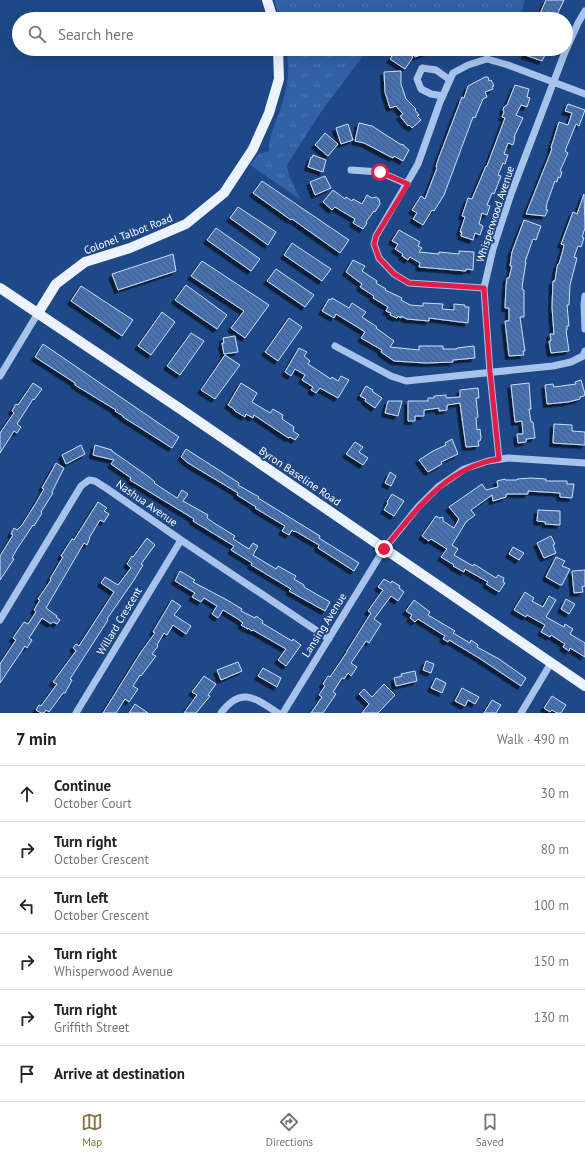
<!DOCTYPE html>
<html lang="en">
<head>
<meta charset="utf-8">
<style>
  body { margin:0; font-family:"PT Sans",sans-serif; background:#f6f6f6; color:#222 }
  .stop { position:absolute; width:12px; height:12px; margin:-9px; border:3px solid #e11d48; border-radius:50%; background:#fff }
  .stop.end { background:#e11d48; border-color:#fff; box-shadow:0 1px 4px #0008 }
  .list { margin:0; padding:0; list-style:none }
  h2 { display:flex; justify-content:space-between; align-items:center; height:52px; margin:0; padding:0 16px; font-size:17px }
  h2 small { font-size:13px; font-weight:400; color:#767676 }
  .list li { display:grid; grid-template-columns:26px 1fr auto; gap:12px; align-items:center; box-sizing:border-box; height:56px; padding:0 16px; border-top:1px solid #e0e0e0 }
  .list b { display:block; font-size:15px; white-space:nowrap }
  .list p { margin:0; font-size:13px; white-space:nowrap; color:#767676 }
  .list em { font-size:13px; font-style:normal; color:#767676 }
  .icon { flex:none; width:22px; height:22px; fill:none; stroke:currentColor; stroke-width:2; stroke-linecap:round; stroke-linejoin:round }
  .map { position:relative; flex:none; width:585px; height:713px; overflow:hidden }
  .search { position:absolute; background:#fff; box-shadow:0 4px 16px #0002; left:12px; right:12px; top:12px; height:44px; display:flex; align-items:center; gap:10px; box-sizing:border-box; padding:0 14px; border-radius:22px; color:#767676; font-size:15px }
  .sheet { height:388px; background:#fff }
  nav { display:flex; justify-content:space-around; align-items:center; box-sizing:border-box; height:56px; border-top:1px solid #e0e0e0; background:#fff; font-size:11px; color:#767676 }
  nav a { display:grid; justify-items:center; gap:2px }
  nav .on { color:#837341 }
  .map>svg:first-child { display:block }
  .grass { fill:url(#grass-tufts) }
  .building { fill:url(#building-back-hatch); stroke:#ccdff8; filter:url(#shadow) }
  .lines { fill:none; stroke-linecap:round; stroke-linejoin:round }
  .minor { stroke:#a7c3eb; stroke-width:7 }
  .major { stroke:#ecf3fe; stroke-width:10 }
  .route { stroke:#e11d48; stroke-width:5 }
  .labels { text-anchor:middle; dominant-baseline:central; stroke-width:4; stroke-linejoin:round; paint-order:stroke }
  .street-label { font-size:11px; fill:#fff; stroke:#1e4888 }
</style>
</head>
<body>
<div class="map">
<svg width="585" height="713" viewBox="0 0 585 713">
  <defs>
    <pattern id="grass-tufts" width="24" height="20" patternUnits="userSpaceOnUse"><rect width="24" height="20" fill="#3161a6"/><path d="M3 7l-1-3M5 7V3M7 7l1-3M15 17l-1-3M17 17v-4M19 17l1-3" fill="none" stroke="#5079b3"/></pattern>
    <pattern id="building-back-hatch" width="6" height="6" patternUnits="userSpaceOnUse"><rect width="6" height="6" fill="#4671b1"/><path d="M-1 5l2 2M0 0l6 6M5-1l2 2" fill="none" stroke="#495d79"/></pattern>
    <filter id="shadow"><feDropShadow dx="-3.5" dy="3.5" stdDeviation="0" flood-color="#0009"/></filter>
  </defs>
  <rect width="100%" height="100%" fill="#1e4888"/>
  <path class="grass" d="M274,0H525L521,13L473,14L446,19H279Z
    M286,49H368L321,112L287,165L289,176L301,200L250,165L259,154L269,151C268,133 279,118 283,101C288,85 290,66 286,49Z"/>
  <path class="building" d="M546,0H564L555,19H546L539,16Z
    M397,49H401L413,57L405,69L390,59Z
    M413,49H434V50L415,57Z
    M527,49H548L542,61L525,55Z
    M401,71V84L406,99L416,109L415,110L419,115L417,116L421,120L412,128L409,125L408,126L400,116L403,114L396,106L390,108L385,92L384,72Z
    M485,77H488L489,81L491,80L494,86L492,87L493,89L485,92L487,97L483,99L475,118L473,117L444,195L434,211L432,210L423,225L413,219L417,213L412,210L421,196L425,199L437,168L436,167L438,160L462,97L464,98L468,86Z
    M515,85L529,89L527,97L530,98L527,107L521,105L516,115L523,118L514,137H515L513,145L508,143L504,154L508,155L505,164L503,163L498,175L501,176L494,194L492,193L487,205L490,206L487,215L482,213L479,224L483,226L480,235L475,233L473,240L461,236L462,232H460L465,217L462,216L468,198L472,199L486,166H487L505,118L502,117L504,112L503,110L504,107L507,105Z
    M568,104L585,110L579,126L576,124L565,151L568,153L560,171L562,172L560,178L558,177L557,182L555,181L547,203L546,210H548L545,216L526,214L552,149L551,148L559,122L568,125L572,113L565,111Z
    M359,123L372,126L400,144L404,145V146L409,150L403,161L394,156L393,158L364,143L355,141Z
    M348,124L353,140L341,144L336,128Z
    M325,133L338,144L328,156L315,145Z
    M313,155L326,160L323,172L308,167L311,157L312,158Z
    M325,176L331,188L315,195L310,182Z
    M262,181L349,240L340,253L292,219L291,220L253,193Z
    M333,190L345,199L346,197L352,201L353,199L362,204L367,195L372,198L376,197L379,199L380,204L375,212L374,211L366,222L367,223L363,229L353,223L355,219L335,207L332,210L323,202Z
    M584,194L585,228L582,237L584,238L581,247L578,246L574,257L577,258L570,285L569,305H567L569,326H567V330H566L569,351L551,353L549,341H551L550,334H554L552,307L553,281H555L557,267L558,264H559L563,250L564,245L561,244L563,239L573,212L577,214Z
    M238,207L276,232L268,245L230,218Z
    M524,220L541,226L536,240L533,239L525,262H526L523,280L522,289L524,290V317H520L525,351H523L524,355L509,356L505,321H509V308H505L506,286L507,278H509L512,266H510L512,252Z
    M216,228L260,259L251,271L207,240Z
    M399,230L420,242L418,246L422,248L419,252L439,254V252L459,254V251L474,252L473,270L466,269V271L419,267L420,263L410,257L408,260L402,256L403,254L395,249L398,244L392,241Z
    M292,243L331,269L322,281L284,255Z
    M173,254L176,271L118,290L112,274Z
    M353,260L365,266L362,271L377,281L376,283L386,289L385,290L402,298L401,300L410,305L423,306V303L443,304L442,309L454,310V304L465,305V307H469L468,323L429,318V321L407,319L401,316V318L398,316L397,318L390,315L391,313L386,311L388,307L373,298L374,296L360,287L362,284L346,272Z
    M202,261L269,305L245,338L231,328L244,311L191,276Z
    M276,269L314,295L305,307L267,281Z
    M186,285L227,315L217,329L175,300Z
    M81,286L133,320L122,336L71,301Z
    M332,298L349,308L352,303L366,312L362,317L377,327L376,328L394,341L390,347L419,350V346H443V349H457V348L474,346L475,358L453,360V362L426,363L394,361L381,352L382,350L361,338L365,332L359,328L336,314L334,318L322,311L329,299L331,300Z
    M162,312L175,322L151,355L138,346Z
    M289,318L302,327L278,361L265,352Z
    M191,333L204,341L180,375L167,366Z
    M235,336L238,352L224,354L222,343H224L223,338Z
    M43,344L179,437L172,448L123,417V416L115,411L116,410L75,385V383L35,357Z
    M299,348L307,352L304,356L310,361L308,364L331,379L332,377L338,381L341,376L349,380L338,398L320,388L316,393L311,390L313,387L302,380L305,375L295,369L291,376L285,372Z
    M225,355L240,365L215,399L201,390Z
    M581,380L585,394L584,396L580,397V399L568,402L547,404L545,385L553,384L554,387L576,384L575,382Z
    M33,383L42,389L34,400L33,399L17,424L21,427L17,433L14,431L0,453V433L14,413L12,411L16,404L18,405Z
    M241,383L257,393L252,402L270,413L273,409L283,415L282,419L294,427L293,431L299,435L295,440L290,437L289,438L287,437L254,415L253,418L246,414L245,417L235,411L234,409L228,405Z
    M529,383L531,409H529L531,422H533L535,438L526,439V442L518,443L517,434H523L522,421L515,422L511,385Z
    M366,386L373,390L372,391L382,398L375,408L365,401L366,399L360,396Z
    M478,388L479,398H476L478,417L476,418L477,430L480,429L481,438L480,441H478L479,446L466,447L460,403L447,405V410L439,411V408L424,410V416H415V421H408V401H428V398H434V396L446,395V398L460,397V390Z
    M388,401H402L398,416L385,413Z
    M554,424L572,425V431L585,432V445L553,443Z
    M452,439L458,454L441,462L442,464L428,472L419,460L433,451L446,445L445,443Z
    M355,442L363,447L359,452L368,458L363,465L346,454Z
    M81,445L85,454L66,464L62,455Z
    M95,445L112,450V451L149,477L155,482L154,483L177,498L182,490L188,494L183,501L208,515L207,518L214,523L235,536L233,539L249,549L253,543L258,546L253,555L276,569L278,566L296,576L294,579L304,585V587L330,602L325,611L289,591L291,589L251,565L252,563L231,550L234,546L193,521L194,519L130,480L131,478L111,464L114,460L93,455Z
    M186,449L239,483L238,485L259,497L258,498L320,536L319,538L359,563L354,571L318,548L319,545L295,531L294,532L292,530L289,535L282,531L285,526L255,508L256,507L237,495L238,493L188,463L181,457Z
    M56,463L64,468L52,492L53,493L41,512L42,513L34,526L33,525L17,549L12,558L14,559L0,580V556L13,535L11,534L14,528L17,530L22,525L36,503L44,489L42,488L49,476Z
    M390,472L396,476L391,486L385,483Z
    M531,478L546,479V481H567V484H574L572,498L560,497V493L528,491V494H506V497L493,501L492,495L471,510L475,515L466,522L452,545L458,549L454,555L473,566L474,564L496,578L498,575L504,578L503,582L505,583L499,592L486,584L488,582L465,569L464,572L453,566L454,565L441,557L447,549L431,539L429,541L422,536L436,516L439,518L443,517V521L454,528L459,519L449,507L482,484L486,490L498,487L497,481L505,479V480H517V479Z
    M392,494L404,501L394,516L384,510L388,503L387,502Z
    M98,502L107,508L104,511L109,514L104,522L100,520L89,538H90L87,545L84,543L46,608L57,616L56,617L60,620L57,624L53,622L51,624L42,618L29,638L32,640L27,648L25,646L0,683V664L16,640L13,638L24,622L28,624L36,612L34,610L40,600L38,599L51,580L50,579L63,557L61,556L72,539L74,540Z
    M538,510L560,511V525L545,524L546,522L537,521Z
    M551,536L555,544L553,545L556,553L544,558L537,543Z
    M147,538L155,545L141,564L143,565L134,580L107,619L108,620L70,679L72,680L65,693H63L49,712L46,710L44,713H41L36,710L39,705L41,706L57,684L53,682L76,651L73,648L76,644L79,646L114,592L101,583L105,577L118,585L131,568L127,564L132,556L133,557Z
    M513,547L524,553L519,560L509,554Z
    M556,557L565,561L562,566L570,569L562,585H560L546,577Z
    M585,570V586L582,587L583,592L574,593L572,571Z
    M180,571L195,580L193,582L227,600L242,609L241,611L255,618L256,616L263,621L262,623L292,641L293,639L301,645L286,666L278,660L286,649L253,630L252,631L248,628V629L241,625L243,623L238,619L223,610L218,618L212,614L217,606L204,598L201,602L192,597L195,593L175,581Z
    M384,579L391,583L392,581L400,586L399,588L404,592L398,601L391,596L374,619L381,624L369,643L366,641L351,663L357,667L351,676L348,673L344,679L342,678L333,692L336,694L323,713H311L322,697L319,695L325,686L323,684L328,676L330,677L347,652V651L371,613L368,611L383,590L378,587Z
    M525,592L534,598L532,601L543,607L549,596L556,600L546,617L564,627L565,624L573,629L570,634L585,643V657L570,648L569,651L563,647L565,644L551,635L550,637L541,632L545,625L527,615L526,617L514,610Z
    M566,599L575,604L569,614L561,609Z
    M172,600L181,606L174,615L191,626L186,634L173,625L167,635L164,633L157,645L158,646L152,654L156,656L141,676L140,675L133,686L138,689L129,702L125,699L116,713H103L141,652L155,633L153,632Z
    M414,600L430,612L428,615L455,631L453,633L470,643L471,640L478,645L477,647L499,659L526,678L521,686L479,658L449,640L448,642L443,639L445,636L418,619L415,622L410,618L412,615L406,611Z
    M426,661L434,664L431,673L423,670Z
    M238,662L242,671L221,680L217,670Z
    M263,668L281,678L277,687L258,676Z
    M415,671L417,681L396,686L394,678L402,676L401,674Z
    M204,676L216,684L208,695L210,696L196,713H184L197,695L192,692Z
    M436,678L446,683L442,693L431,688Z
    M384,684L395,695L378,713H362L369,704L359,694L364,689L372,697Z
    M462,688L479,697L475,704L468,700L465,706L455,701Z
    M552,696L566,705L561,713H557L552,710L550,712L544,708Z
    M492,700L501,705L496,713H484Z
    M135,704L148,713H129Z"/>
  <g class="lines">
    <path class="minor" d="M443,96L431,94L421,89L417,79L422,68L436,70L450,80
      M351,170L380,172L407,184
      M484,288L409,283L394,274L379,258L374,244L376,236L418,164L440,102L453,73L468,65L487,59L508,65L585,94
      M585,296L584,305L585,329
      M335,346L391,376L406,381L553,366L571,362L583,356L585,351
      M0,376L38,313
      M499,459L490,373L484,288L493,249L511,194L565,52L578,23L585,11
      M0,620L81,486L89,480L95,481L106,488L181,540L329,639
      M76,713L181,540
      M221,713C241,686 255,698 278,713
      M283,713L384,549L418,507L438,487L464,469L488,461L508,458L585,463
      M521,713L551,663"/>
    <path class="major" d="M267,0L273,19
      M0,288L179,408L585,686
      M38,313L56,284L85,262L130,248L186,224L224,193L253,149L269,113L279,79L278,49"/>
  </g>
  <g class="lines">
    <path class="route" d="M380,172L408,184L376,236L374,244L379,258L394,274L409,283L484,288L490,372L499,459C446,467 416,510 384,549"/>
  </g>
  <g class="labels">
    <g class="street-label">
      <text transform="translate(495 214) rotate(-72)">Whisperwood Avenue</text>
      <text transform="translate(128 234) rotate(-21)">Colonel Talbot Road</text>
      <text transform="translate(300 476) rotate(34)">Byron Baseline Road</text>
      <text transform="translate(147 503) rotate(35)">Nashua Avenue</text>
      <text transform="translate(119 621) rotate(-59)">Willard Crescent</text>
      <text transform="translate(324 625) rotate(-58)">Lansing Avenue</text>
    </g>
  </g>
</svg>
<div class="stop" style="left:380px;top:172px"></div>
<div class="stop end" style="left:384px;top:549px"></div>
<div class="search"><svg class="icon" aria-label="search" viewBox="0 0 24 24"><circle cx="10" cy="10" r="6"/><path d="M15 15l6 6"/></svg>Search here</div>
</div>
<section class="sheet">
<h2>7 min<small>Walk · 490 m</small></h2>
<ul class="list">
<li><svg class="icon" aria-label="ahead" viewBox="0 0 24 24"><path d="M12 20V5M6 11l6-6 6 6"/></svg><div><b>Continue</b><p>October Court</p></div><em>30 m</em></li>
<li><svg class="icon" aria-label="right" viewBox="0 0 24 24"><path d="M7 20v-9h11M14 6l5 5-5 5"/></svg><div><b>Turn right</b><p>October Crescent</p></div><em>80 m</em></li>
<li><svg class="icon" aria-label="left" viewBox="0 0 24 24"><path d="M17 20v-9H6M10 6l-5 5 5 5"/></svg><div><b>Turn left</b><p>October Crescent</p></div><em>100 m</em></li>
<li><svg class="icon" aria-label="right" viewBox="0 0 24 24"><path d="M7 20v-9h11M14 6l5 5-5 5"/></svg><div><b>Turn right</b><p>Whisperwood Avenue</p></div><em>150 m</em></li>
<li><svg class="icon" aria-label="right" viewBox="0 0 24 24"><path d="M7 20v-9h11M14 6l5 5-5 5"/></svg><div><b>Turn right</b><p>Griffith Street</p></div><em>130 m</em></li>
<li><svg class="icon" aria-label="arrive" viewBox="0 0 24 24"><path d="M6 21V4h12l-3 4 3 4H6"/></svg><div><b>Arrive at destination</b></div></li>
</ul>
</section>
<nav>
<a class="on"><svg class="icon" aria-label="map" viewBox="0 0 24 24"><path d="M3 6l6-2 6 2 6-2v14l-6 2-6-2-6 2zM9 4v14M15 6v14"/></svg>Map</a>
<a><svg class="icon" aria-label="directions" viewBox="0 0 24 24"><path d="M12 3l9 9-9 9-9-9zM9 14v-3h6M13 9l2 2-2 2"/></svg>Directions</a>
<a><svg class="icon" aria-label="saved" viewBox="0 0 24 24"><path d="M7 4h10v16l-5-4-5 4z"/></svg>Saved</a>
</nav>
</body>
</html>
